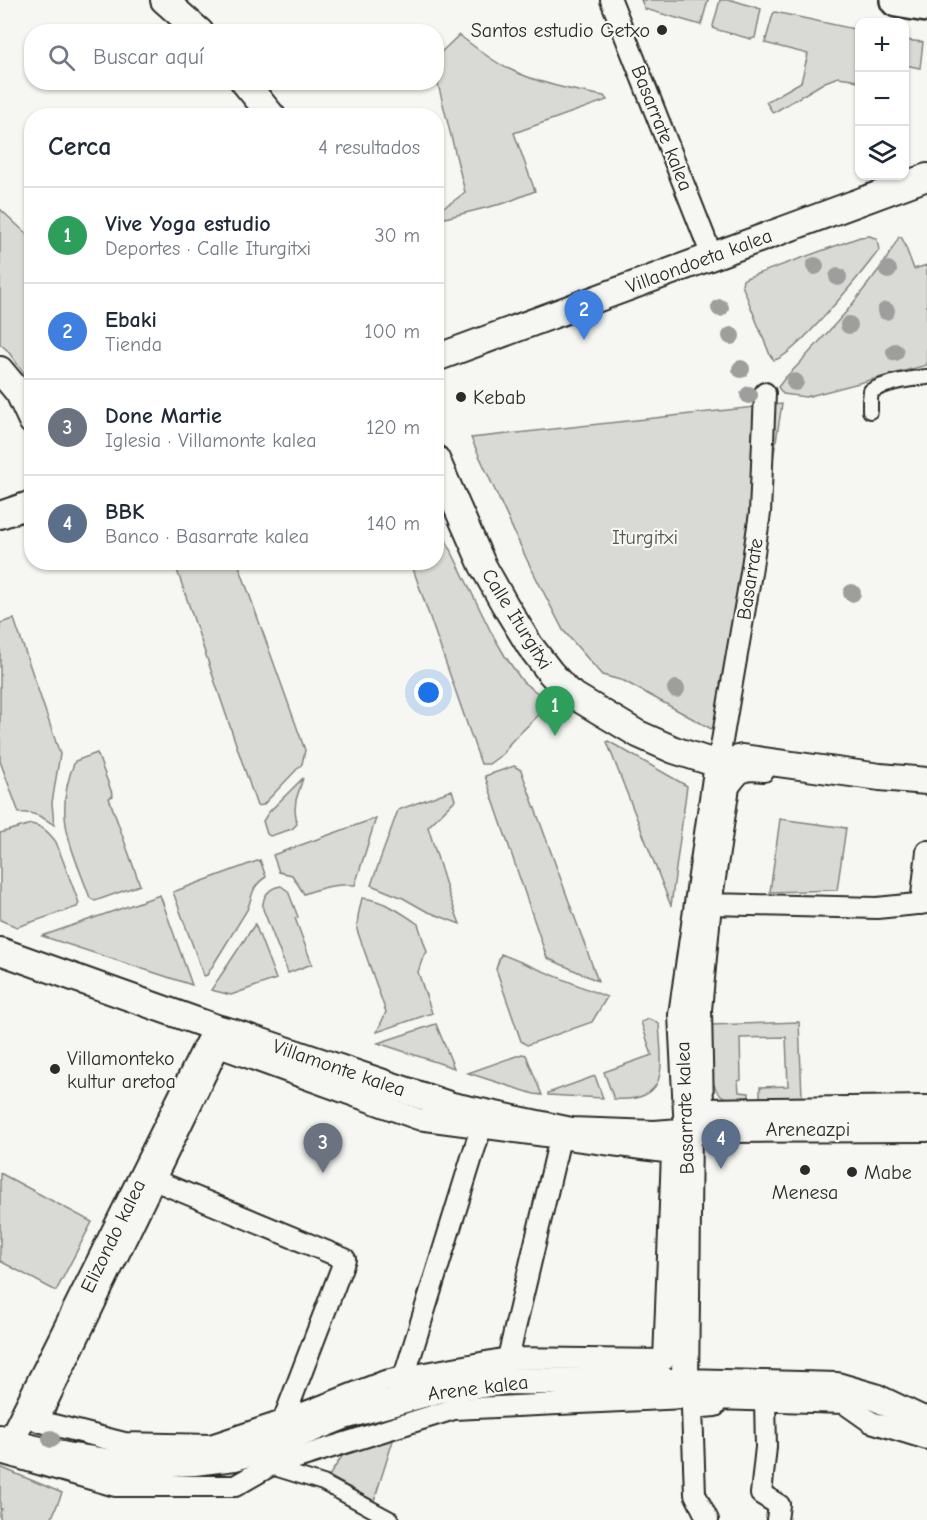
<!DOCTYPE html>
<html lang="es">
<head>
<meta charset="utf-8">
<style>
  body { margin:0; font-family:"Comic Neue",sans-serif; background:#f2f2f3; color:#1f2937 }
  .controls { position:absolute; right:18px; top:18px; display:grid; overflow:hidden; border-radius:12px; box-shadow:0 2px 4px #0004 }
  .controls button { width:54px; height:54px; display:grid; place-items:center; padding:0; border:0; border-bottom:2px solid #e0e1e3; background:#fff; color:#1f2937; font:30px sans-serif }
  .you { position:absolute; left:429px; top:693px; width:21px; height:21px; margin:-15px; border:4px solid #fff; border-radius:50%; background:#1a73e8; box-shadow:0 0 0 9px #1a73e833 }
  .badge { display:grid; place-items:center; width:39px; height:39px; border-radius:50%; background:#7c3aed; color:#fff; font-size:20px; font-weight:700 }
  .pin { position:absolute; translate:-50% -50px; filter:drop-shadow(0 2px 3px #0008) }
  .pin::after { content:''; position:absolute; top:32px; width:21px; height:18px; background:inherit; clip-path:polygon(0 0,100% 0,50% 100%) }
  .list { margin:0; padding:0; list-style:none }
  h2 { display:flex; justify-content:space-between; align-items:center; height:78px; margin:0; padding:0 24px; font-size:26px }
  h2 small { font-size:20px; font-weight:400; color:#747a83 }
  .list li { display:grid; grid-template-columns:39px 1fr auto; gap:18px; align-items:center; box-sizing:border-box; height:96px; padding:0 24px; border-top:2px solid #e0e1e3 }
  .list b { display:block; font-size:22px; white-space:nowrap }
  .list p { margin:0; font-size:20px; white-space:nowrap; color:#747a83 }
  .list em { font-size:20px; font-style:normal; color:#747a83 }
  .icon { flex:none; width:33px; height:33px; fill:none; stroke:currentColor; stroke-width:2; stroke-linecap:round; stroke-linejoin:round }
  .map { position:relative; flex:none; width:927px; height:1520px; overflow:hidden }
  .search { position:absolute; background:#fff; box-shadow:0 2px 4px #0004; left:24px; top:24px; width:420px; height:66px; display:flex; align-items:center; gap:15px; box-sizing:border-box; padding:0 21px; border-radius:24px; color:#747a83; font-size:22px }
  .panel { position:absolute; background:#fff; box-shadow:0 2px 4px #0004; left:24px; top:108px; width:420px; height:462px; border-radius:24px }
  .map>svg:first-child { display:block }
  .green { fill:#d9d9d5; stroke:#828280; stroke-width:1.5 }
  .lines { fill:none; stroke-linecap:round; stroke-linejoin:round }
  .service-casing { stroke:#2b2b2b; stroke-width:18 }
  .pedestrian-casing { stroke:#2b2b2b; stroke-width:24 }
  .minor-casing { stroke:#2b2b2b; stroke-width:30 }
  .tertiary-casing { stroke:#2b2b2b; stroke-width:38 }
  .service { stroke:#f6f6f2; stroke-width:14 }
  .pedestrian { stroke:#f6f6f2; stroke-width:20 }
  .minor { stroke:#f6f6f2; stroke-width:26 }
  .tertiary { stroke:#f6f6f2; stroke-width:33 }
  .tree { fill:#9e9e9c }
  .poi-dot { fill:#2b2b2b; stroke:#f6f6f2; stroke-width:2 }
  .labels { text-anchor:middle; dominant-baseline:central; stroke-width:4.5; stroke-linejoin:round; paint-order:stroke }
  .poi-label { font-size:20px; fill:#2b2b2b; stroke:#f6f6f2; text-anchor:start }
  .street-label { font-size:20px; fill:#2b2b2b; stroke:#f6f6f2 }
  .park-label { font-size:20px; fill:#565656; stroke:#f6f6f2 }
</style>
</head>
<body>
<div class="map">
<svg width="927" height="1520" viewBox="0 0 927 1520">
  <rect width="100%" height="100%" fill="#f6f6f2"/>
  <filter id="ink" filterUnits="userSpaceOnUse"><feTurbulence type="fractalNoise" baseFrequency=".0167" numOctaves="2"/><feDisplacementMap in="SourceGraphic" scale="12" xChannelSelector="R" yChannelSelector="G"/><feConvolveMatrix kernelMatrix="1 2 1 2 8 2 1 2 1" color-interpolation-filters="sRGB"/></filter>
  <g filter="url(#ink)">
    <path class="green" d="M641,0H708L701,25L645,9Z
      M720,0H732L761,9L755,38L751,39L714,29L713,26Z
      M775,12L859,30V83L852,79L838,77L825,82L773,113L766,102L801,82L808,54L765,43L773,14Z
      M459,35C474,46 489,59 505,67C536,83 571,90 604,96L607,100L514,133L535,191L505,203L437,220V209C447,207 457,199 465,192L437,80V56Z
      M904,40L923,42L920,68L905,65Z
      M0,209L31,238V383L7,350L0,344Z
      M870,236L877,239L879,250C864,270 794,358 774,360L770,355L742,285L743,280L746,278L860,237Z
      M899,237H901L903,240L914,269L927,265V365L806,397L783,394L778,387L785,378L798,365L847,311L884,263Z
      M782,404L728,738L624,681L602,675L563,630L527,560L471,438Z
      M437,522L491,632L505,656L523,682L551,703L510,743L504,753L489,764H481L411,563L436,562Z
      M179,563H238L305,750L302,764L263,805L257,806L175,564Z
      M14,619L60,754L52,803L54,825C41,816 34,812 19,813L0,761V623Z
      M608,741L687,786L671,906L607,742Z
      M97,753L113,796L109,798L140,885L95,901L90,898C72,848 52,815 75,761Z
      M514,766L521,770L598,981L547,958L485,776Z
      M303,778L296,800L295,810L297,824L292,829L270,836L267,834L263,821L268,813Z
      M452,790L455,800L428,827L448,892L460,924L426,911L403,898L371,885L398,810Z
      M376,818L355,885C335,884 323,887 304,894L292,875L279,872L273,855Z
      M780,819L846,828L837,890L770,892Z
      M31,824C43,826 49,833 56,842L79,903L77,907L17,927L0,920V833Z
      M260,860L266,877C251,886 253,896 247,910L207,975L204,976L173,892Z
      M281,886L288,891L298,917L295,918L312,964L288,973L263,909C262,897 268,888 281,886Z
      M160,895L192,985L42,936Z
      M362,898C383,900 401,912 418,924L427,952L422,960L418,972L432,1013L377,1032L386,1012L357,930L358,916Z
      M255,924L276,979L231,995L211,990Z
      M501,954L607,997L592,1022L527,1045L521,1041L496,969Z
      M649,1019L659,1023C661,1064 672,1103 614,1099L604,1072L652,1055L641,1022Z
      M799,1022L802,1097L760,1098V1087L788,1086L786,1037L740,1038L741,1080L738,1081L739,1092L749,1093V1099C729,1100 716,1101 712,1077L710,1025Z
      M436,1024L454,1068L378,1043Z
      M522,1054L526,1055L542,1095L534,1094L468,1073Z
      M595,1076L603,1098L548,1095V1093Z
      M0,1173L92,1222L56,1291L0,1261Z
      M395,1434L374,1501L329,1476L344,1453Z
      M0,1467L62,1493L51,1520H0V1512L2,1509H0Z"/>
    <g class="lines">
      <g class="service-casing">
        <path id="service" d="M870,411V400L871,391C888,382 908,379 927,377
          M268,1466L323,1483L392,1520"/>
      </g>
      <g class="pedestrian-casing">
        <path id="pedestrian" d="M611,0L712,256
          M718,764L751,573L760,513L765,393
          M764,771C742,769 741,770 729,787L711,904L701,1010L703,1109L927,1106
          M711,904L877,908L927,903
          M921,904L927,851
          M219,1047L418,1119L672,1153L664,1360L508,1358L404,1377L385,1381L283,1421L211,1445L124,1443L38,1421Z
          M154,1180L345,1259L283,1421
          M508,1358L560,1138
          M404,1377L481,1128
          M765,1401L766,1447L761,1494L779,1505L777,1520
          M0,1453L115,1486H235L268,1467L454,1409L685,1398L844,1403L871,1422L927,1439
          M708,1520L695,1494L692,1408L715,1406"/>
      </g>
      <g class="minor-casing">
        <path id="minor" d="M164,0L200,32
          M244,82L272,116
          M436,358L927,177
          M0,370L19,393L32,421
          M436,459L483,566L505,605L530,646L550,672L567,691L573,695L638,734L674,750L718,764L742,758L880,777L927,781
          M0,515L32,504
          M0,951L216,1028L235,1033L452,1106L571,1131L655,1134L717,1129L927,1128
          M685,1382L688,1132L682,1015L718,764
          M0,1438L10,1443L66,1456L129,1465L194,1462L235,1457L256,1451L344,1416L441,1389L506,1381L685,1382L837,1386L875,1397L919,1418L927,1420
          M10,1443L216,1028"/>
      </g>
      <g class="tertiary-casing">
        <path id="tertiary" d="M897,0L927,5"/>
      </g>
      <use href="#service" class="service"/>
      <use href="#pedestrian" class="pedestrian"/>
      <use href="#minor" class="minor"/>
      <use href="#tertiary" class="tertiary"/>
    </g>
    <g class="tree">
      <circle cx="815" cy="266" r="9"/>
      <circle cx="888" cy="270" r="9"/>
      <circle cx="838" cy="277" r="9"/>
      <circle cx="720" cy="308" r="9"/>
      <circle cx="886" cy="311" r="9"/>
      <circle cx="849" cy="325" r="9"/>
      <circle cx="731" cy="336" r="9"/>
      <circle cx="895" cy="352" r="9"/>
      <circle cx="741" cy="369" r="9"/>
      <circle cx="795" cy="382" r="9"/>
      <circle cx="749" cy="395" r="9"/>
      <circle cx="852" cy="593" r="9"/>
      <circle cx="676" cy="689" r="9"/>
      <circle cx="51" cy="1439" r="9"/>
    </g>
  </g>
  <g class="poi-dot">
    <circle cx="662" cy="30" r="6"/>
    <circle cx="461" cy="397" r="6"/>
    <circle cx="55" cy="1069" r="6"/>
    <circle cx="805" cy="1170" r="6"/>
    <circle cx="852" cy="1172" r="6"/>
  </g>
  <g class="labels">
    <g class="poi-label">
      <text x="650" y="30" text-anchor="end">Santos estudio Getxo</text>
      <text x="473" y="397">Kebab</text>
      <text x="67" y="1058">Villamonteko<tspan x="67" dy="23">kultur aretoa</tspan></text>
      <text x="864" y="1172">Mabe</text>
      <text x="805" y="1192" text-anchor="middle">Menesa</text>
    </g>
    <g class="street-label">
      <text transform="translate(662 128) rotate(68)">Basarrate kalea</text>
      <text transform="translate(699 261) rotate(-20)">Villaondoeta kalea</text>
      <text transform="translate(750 579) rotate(-81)">Basarrate</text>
      <text transform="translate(517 619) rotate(58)">Calle Iturgitxi</text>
      <text transform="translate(339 1068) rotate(19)">Villamonte kalea</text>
      <text transform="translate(685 1108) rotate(-92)">Basarrate kalea</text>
      <text x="808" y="1129">Areneazpi</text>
      <text transform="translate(113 1236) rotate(-64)">Elizondo kalea</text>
      <text transform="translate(478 1388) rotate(-7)">Arene kalea</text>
    </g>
    <g class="park-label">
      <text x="645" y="537">Iturgitxi</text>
    </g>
  </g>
</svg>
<div class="controls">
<button>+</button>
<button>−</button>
<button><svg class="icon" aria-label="layers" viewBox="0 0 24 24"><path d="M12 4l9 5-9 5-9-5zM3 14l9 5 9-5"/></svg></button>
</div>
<div class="you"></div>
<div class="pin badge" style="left:555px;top:736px;background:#2e9e5b">1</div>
<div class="pin badge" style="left:584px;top:340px;background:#3f7fe0">2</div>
<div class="pin badge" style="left:323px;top:1173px;background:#6b7280">3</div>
<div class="pin badge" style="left:721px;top:1169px;background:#5c6f8a">4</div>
<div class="search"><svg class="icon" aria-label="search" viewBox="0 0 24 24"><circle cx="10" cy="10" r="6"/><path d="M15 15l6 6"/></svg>Buscar aquí</div>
<section class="panel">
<h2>Cerca<small>4 resultados</small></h2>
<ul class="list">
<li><span class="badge" style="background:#2e9e5b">1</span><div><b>Vive Yoga estudio</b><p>Deportes · Calle Iturgitxi</p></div><em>30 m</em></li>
<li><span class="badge" style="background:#3f7fe0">2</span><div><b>Ebaki</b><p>Tienda</p></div><em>100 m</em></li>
<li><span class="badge" style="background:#6b7280">3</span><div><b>Done Martie</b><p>Iglesia · Villamonte kalea</p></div><em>120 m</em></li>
<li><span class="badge" style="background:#5c6f8a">4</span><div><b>BBK</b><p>Banco · Basarrate kalea</p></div><em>140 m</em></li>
</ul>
</section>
</div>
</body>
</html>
